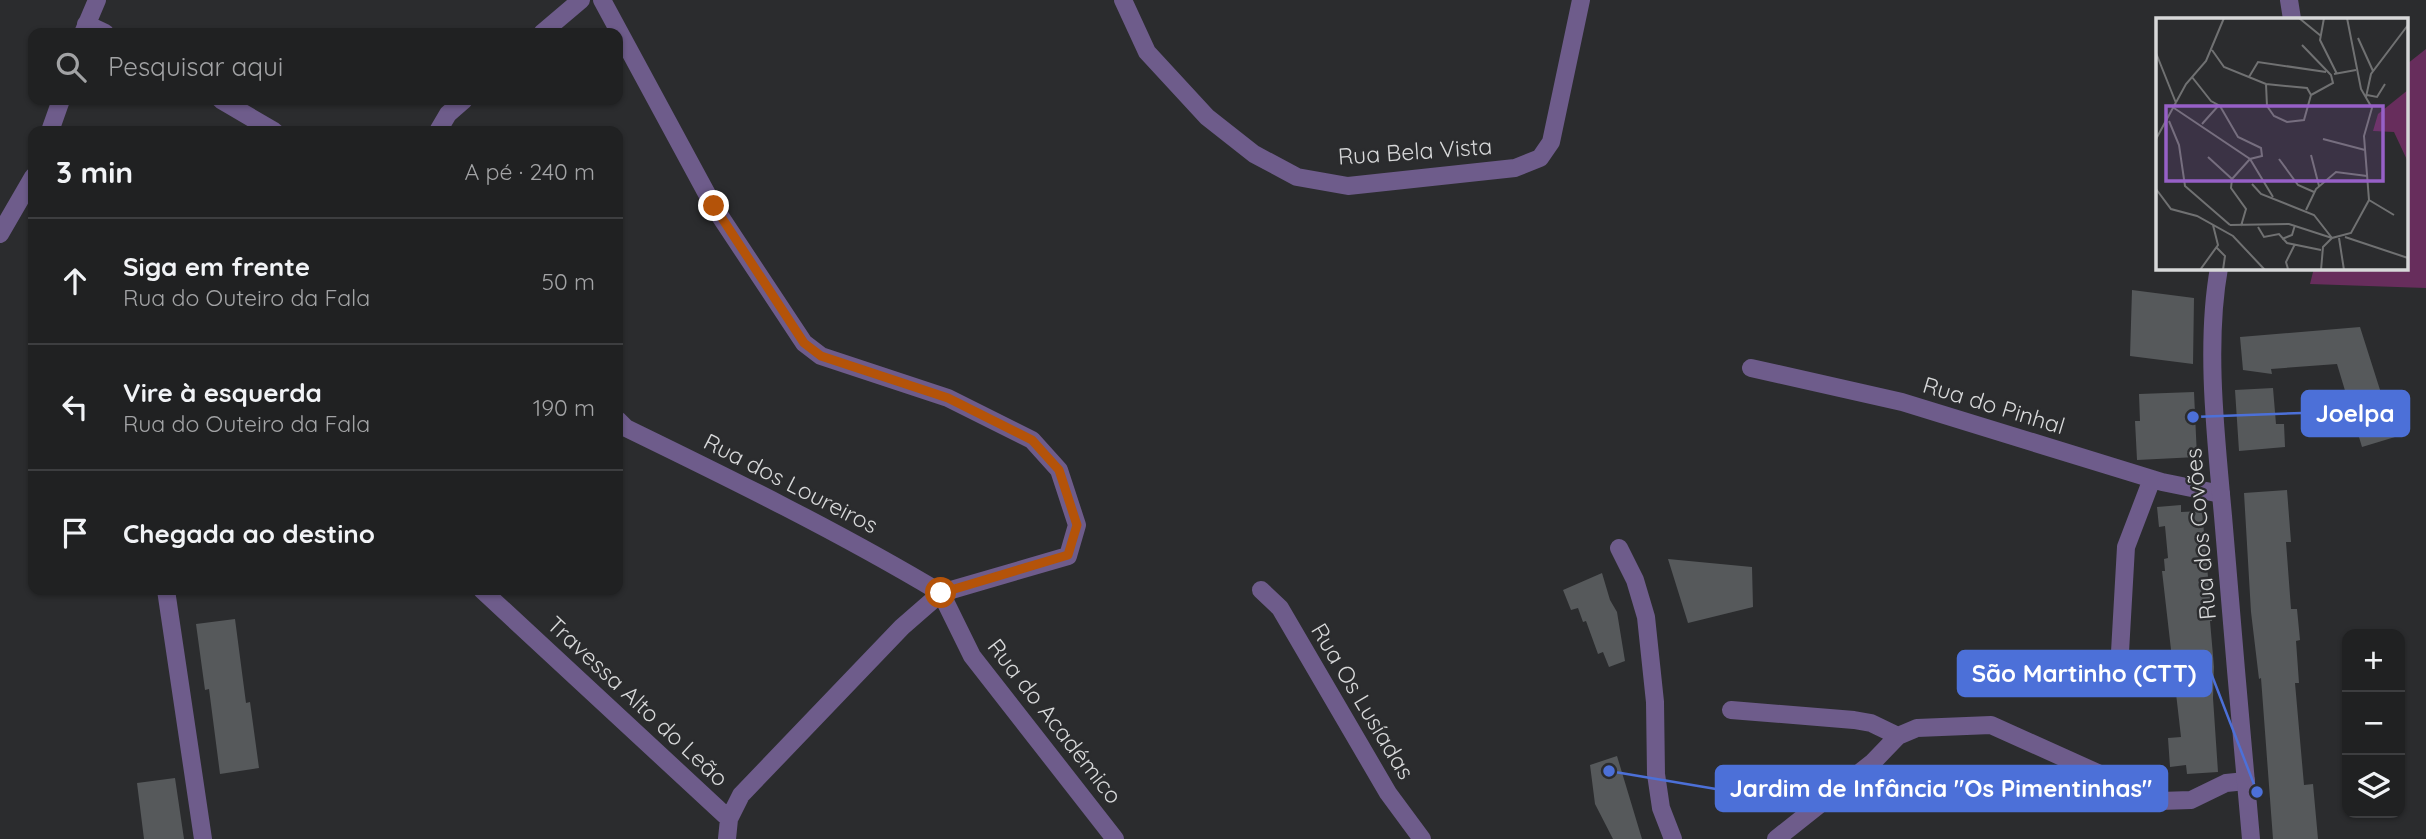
<!DOCTYPE html>
<html lang="pt">
<head>
<meta charset="utf-8">
<style>
  body { margin:0; font-family:Quicksand,sans-serif; background:#2d2e2f; color:#f1f3f6 }
  .controls { position:absolute; right:21px; bottom:21px; display:grid; overflow:hidden; border-radius:14px; box-shadow:0 2px 5px #0004 }
  .controls button { width:63px; height:63px; display:grid; place-items:center; padding:0; border:0; border-bottom:2px solid #3d3e40; background:#202122; color:#f1f3f6; font:35px sans-serif }
  .stop { position:absolute; width:21px; height:21px; margin:-16px; border:5px solid #b45309; border-radius:50%; background:#fff }
  .stop.end { background:#b45309; border-color:#fff; box-shadow:0 2px 7px #0008 }
  .list { margin:0; padding:0; list-style:none }
  h2 { display:flex; justify-content:space-between; align-items:center; height:91px; margin:0; padding:0 28px; font-size:30px }
  h2 small { font-size:23px; font-weight:400; color:#a2a3a5 }
  .list li { display:grid; grid-template-columns:46px 1fr auto; gap:21px; align-items:center; box-sizing:border-box; height:126px; padding:0 28px; border-top:2px solid #3d3e40 }
  .list b { display:block; font-size:26px; white-space:nowrap }
  .list p { margin:0; font-size:23px; white-space:nowrap; color:#a2a3a5 }
  .list em { font-size:23px; font-style:normal; color:#a2a3a5 }
  .icon { flex:none; width:38px; height:38px; fill:none; stroke:currentColor; stroke-width:2; stroke-linecap:round; stroke-linejoin:round }
  .map { position:relative; flex:none; width:2426px; height:839px; overflow:hidden }
  .search { position:absolute; background:#202122; box-shadow:0 2px 5px #0004; left:28px; top:28px; width:595px; height:77px; display:flex; align-items:center; gap:18px; box-sizing:border-box; padding:0 24px; border-radius:14px; color:#a2a3a5; font-size:26px }
  .panel { position:absolute; background:#202122; box-shadow:0 2px 5px #0004; left:28px; top:126px; width:595px; height:469px; border-radius:14px }
  .map>svg:first-child { display:block }
  .green { fill:#672d5c }
  .building { fill:#56595b }
  .lines { fill:none; stroke-linecap:round; stroke-linejoin:round }
  .minor { stroke:#6e5c8b; stroke-width:18 }
  .tertiary { stroke:#6e5c8b; stroke-width:18 }
  .route { stroke:#b45309; stroke-width:9 }
  .labels { text-anchor:middle; dominant-baseline:central; stroke-width:5; stroke-linejoin:round; paint-order:stroke }
  .street-label { font-size:23px; fill:#d7d8d9; stroke:#2b2c2e }
  .inset-road { fill:none; stroke:#707172; stroke-width:2 }
  .view { fill:#9760c7; fill-opacity:0.15; stroke:#9760c7; stroke-width:3.5 }
  .inset-edge { fill:none; stroke:#d7d8d9; stroke-width:3.5 }
  .leader { fill:none; stroke:#4c70d8; stroke-width:2.5 }
  .callout-dot { fill:#4c70d8; stroke:#2b2c2e; stroke-width:2.5 }
  .callout { fill:#4c70d8; stroke:#4c70d8; stroke-width:2.5 }
  .callout-label { font-size:24px; text-anchor:middle; font-weight:bold; fill:#fff }
</style>
</head>
<body>
<div class="map">
<svg width="2426" height="839" viewBox="0 0 2426 839">
  <rect width="100%" height="100%" fill="#2b2c2e"/>
  <path class="green" d="M2426,49V288L2310,284L2314,268H2407V64Z"/>
  <path class="building" d="M2132,290L2194,298L2193,364L2130,356Z
    M2360,327L2395,437L2362,447L2337,364L2271,369L2272,374L2243,370L2240,337Z
    M2273,388L2276,424H2284L2285,447L2239,451L2235,390Z
    M2194,392L2197,457L2137,460L2135,421H2140L2139,394Z
    M2287,490L2291,542H2286L2291,609H2297L2300,640L2296,641L2299,683H2295L2304,785L2313,784L2318,839H2273L2261,678L2259,679L2251,612L2244,493Z
    M2181,505V512L2202,511L2212,621H2210L2214,667L2213,698L2218,772L2187,774L2186,765L2170,767L2168,738L2181,737L2162,571H2165L2164,559L2168,558L2165,526L2159,527L2157,507Z
    M1668,559L1752,567L1753,607L1688,623Z
    M1602,573L1610,600L1617,612L1625,661L1609,667L1603,652L1598,654L1586,621L1583,622L1578,608L1571,610L1563,590Z
    M235,619L246,703L250,702L259,768L220,774L209,689L205,690L196,624Z
    M1617,756L1642,839H1613L1595,804L1590,765Z
    M175,778L184,839H144L137,783Z"/>
  <g class="lines">
    <path class="minor" d="M602,0L714,207L804,343L821,356L948,398L1032,440L1059,470L1077,525L1068,556L941,593L902,627L741,795L729,819L727,839
      M1123,0L1147,52L1207,117L1254,154L1297,177L1348,186L1515,168L1540,158L1551,142L1581,0
      M86,24L105,33
      M83,33L97,0
      M542,33L581,0
      M221,100L274,131
      M50,131L61,100
      M438,131L448,114L464,100
      M0,234L33,177
      M1751,368L1902,402L2162,482L2221,494
      M618,420L626,428C733,480 839,532 941,593
      M1619,548L1635,580L1646,617L1655,702L1656,774L1661,808L1673,839
      M166,590L203,839
      M482,590L729,819
      M1261,590L1280,608L1388,793L1422,839
      M941,593L972,656L1115,839
      M2120,652L2126,547L2152,479
      M1731,710L1854,720L1871,723L1898,736
      M1776,839L1873,762L1898,736L1917,728L1991,725L2160,801L2191,800L2226,783L2246,781"/>
    <path class="tertiary" d="M2289,0L2292,19
      M2219,268C2205,345 2216,438 2223,516C2232,624 2241,731 2251,839"/>
  </g>
  <g class="lines">
    <path class="route" d="M714,206L804,343L821,356L948,398L1032,440L1059,470L1077,525L1068,555L941,593"/>
  </g>
  <g class="labels">
    <g class="street-label">
      <text transform="translate(1415 151) rotate(-4)">Rua Bela Vista</text>
      <text transform="translate(1994 405) rotate(17)">Rua do Pinhal</text>
      <text transform="translate(791 483) rotate(27)">Rua dos Loureiros</text>
      <text transform="translate(2200 534) rotate(-95)">Rua dos Covões</text>
      <text transform="translate(638 701) rotate(43)">Travessa Alto do Leão</text>
      <text transform="translate(1363 701) rotate(59)">Rua Os Lusíadas</text>
      <text transform="translate(1055 721) rotate(52)">Rua do Académico</text>
    </g>
  </g>
  <g transform="translate(2156 18)">
    <rect width="252" height="252" fill="#2b2c2e"/>
    <path d="M252,72V144L238,114L217,113L222,96Z" fill="#672d5c"/>
    <path class="inset-road" d="M143,0L165,18M168,0L164,22L181,56M202,20L217,53M56,32L68,49L110,66M0,35L20,85M178,56L200,52M36,59L55,83L64,88L82,119L105,130L106,138L94,141L76,161L75,170L90,191L85,208M93,59L102,44L170,54M110,66L111,88L118,98L131,104L148,102L155,77L177,65L175,57L146,27M110,66L151,70L155,77M211,77L221,79L229,66M210,79L215,56L252,7M18,90L94,141L117,179M13,103L23,127L29,168L74,207M46,106L63,87M0,121L30,66L50,43L68,0M167,121L209,132M155,137L163,168M52,139L76,161M123,141L142,167L158,174M96,166L105,176L158,197L176,220M0,171L15,191L41,198L77,218L109,252M213,182L238,197M150,192L160,171L180,154L211,158M74,207L133,206L176,220M102,209L108,219L123,216L131,225L165,232M189,219L252,240M183,220L188,252M126,221L136,217L139,207M61,230L69,238L67,252M132,251L130,244L139,226M44,252L62,227L57,207M165,252L167,229L176,220L195,215L213,182L208,118L216,90L205,71L191,0"/>
    <path class="view" d="M10,88H227V163H10Z"/>
    <rect width="252" height="252" class="inset-edge"/>
  </g>
  <path class="leader" d="M2193 417L2302 413M2257 792L2211 673M1609 771L1716 789"/>
  <g class="callout-dot">
    <circle cx="2193" cy="417" r="7"/>
    <circle cx="2257" cy="792" r="7"/>
    <circle cx="1609" cy="771" r="7"/>
  </g>
  <g class="callout">
    <rect x="2302" y="391" width="107" height="45" rx="7"/>
    <rect x="1958" y="651" width="253" height="45" rx="7"/>
    <rect x="1716" y="766" width="451" height="45" rx="7"/>
  </g>
  <g class="callout-label">
    <text x="2355" y="422">Joelpa</text>
    <text x="2084" y="682">São Martinho (CTT)</text>
    <text x="1941" y="797">Jardim de Infância "Os Pimentinhas"</text>
  </g>
</svg>
<div class="controls">
<button>+</button>
<button>−</button>
<button><svg class="icon" aria-label="layers" viewBox="0 0 24 24"><path d="M12 4l9 5-9 5-9-5zM3 14l9 5 9-5"/></svg></button>
</div>
<div class="stop" style="left:941px;top:593px"></div>
<div class="stop end" style="left:714px;top:206px"></div>
<div class="search"><svg class="icon" aria-label="search" viewBox="0 0 24 24"><circle cx="10" cy="10" r="6"/><path d="M15 15l6 6"/></svg>Pesquisar aqui</div>
<section class="panel">
<h2>3 min<small>A pé · 240 m</small></h2>
<ul class="list">
<li><svg class="icon" aria-label="ahead" viewBox="0 0 24 24"><path d="M12 20V5M6 11l6-6 6 6"/></svg><div><b>Siga em frente</b><p>Rua do Outeiro da Fala</p></div><em>50 m</em></li>
<li><svg class="icon" aria-label="left" viewBox="0 0 24 24"><path d="M17 20v-9H6M10 6l-5 5 5 5"/></svg><div><b>Vire à esquerda</b><p>Rua do Outeiro da Fala</p></div><em>190 m</em></li>
<li><svg class="icon" aria-label="arrive" viewBox="0 0 24 24"><path d="M6 21V4h12l-3 4 3 4H6"/></svg><div><b>Chegada ao destino</b></div></li>
</ul>
</section>
</div>
</body>
</html>
